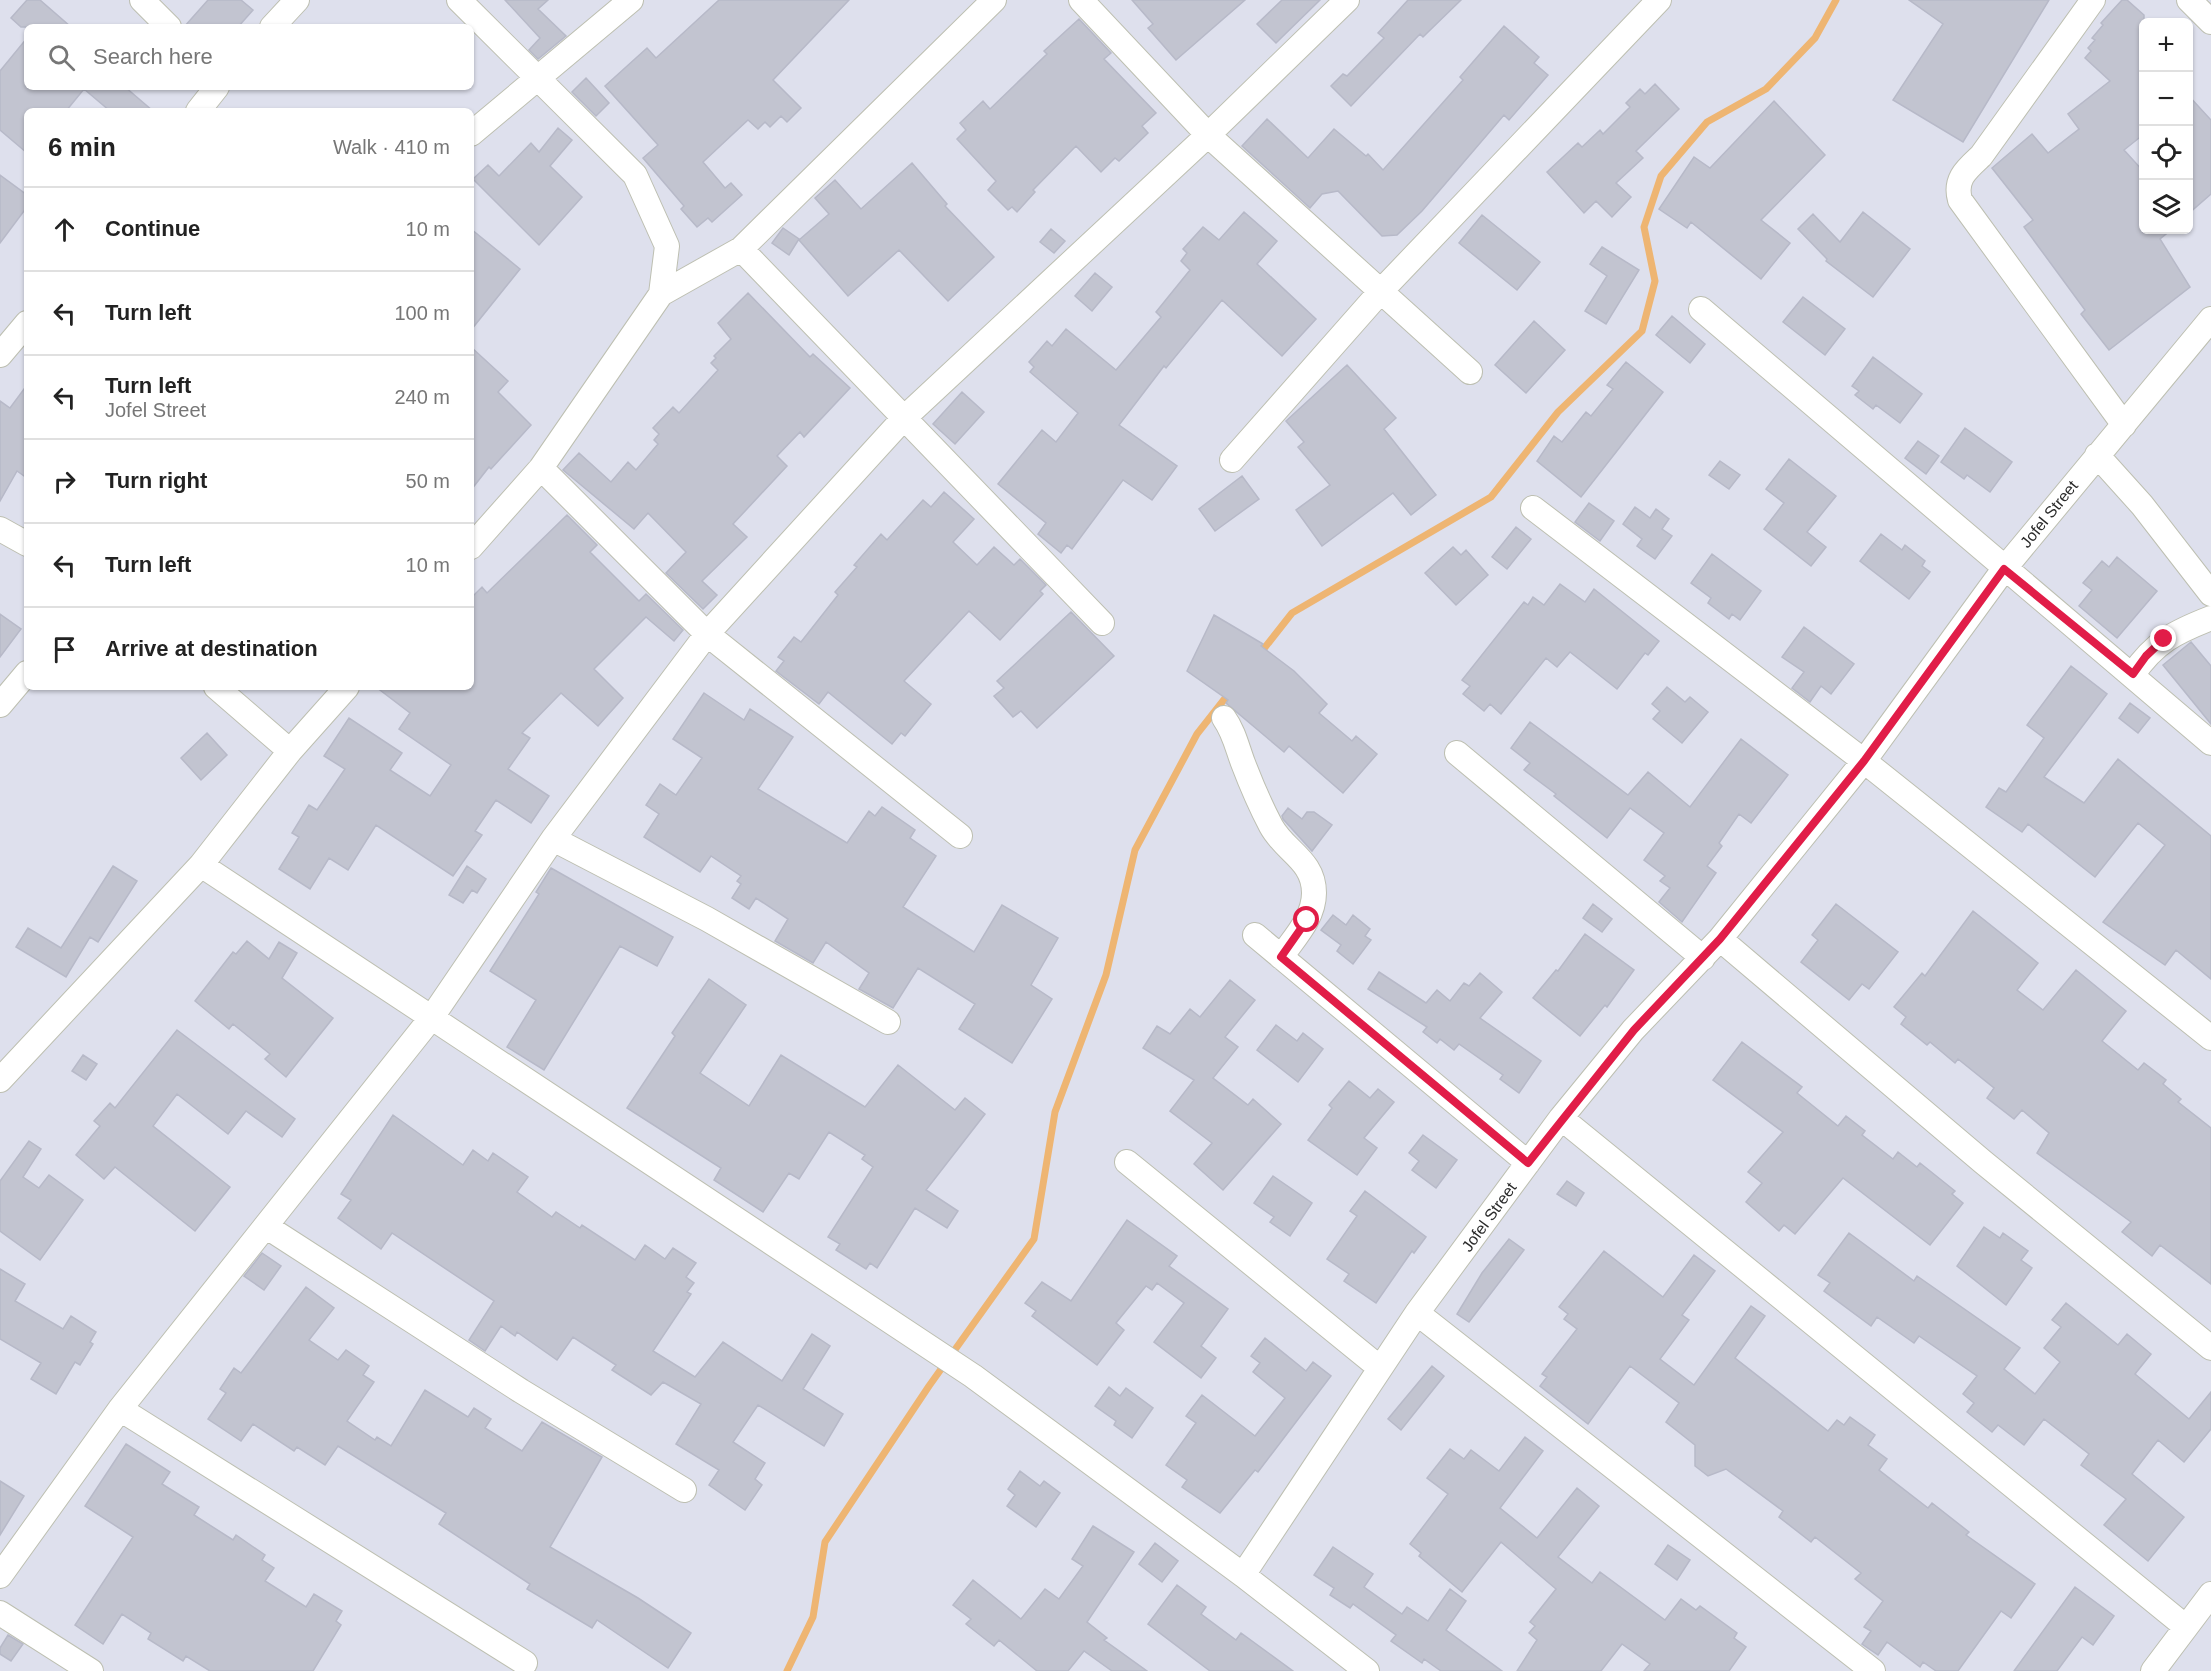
<!DOCTYPE html>
<html lang="en">
<head>
<meta charset="utf-8">
<style>
  body { margin:0; font-family:Arial,sans-serif; background:#f2f2f2; color:#222 }
  .controls { position:absolute; right:18px; top:18px; display:grid; overflow:hidden; border-radius:9px; box-shadow:0 2px 4px #0004 }
  .controls button { width:54px; height:54px; display:grid; place-items:center; padding:0; border:0; border-bottom:2px solid #e0e0e0; background:#fff; color:#222; font:30px sans-serif }
  .stop { position:absolute; width:18px; height:18px; margin:-14px; border:4px solid #e11d48; border-radius:50%; background:#fff }
  .stop.end { background:#e11d48; border-color:#fff; box-shadow:0 2px 6px #0008 }
  .list { margin:0; padding:0; list-style:none }
  h2 { display:flex; justify-content:space-between; align-items:center; height:78px; margin:0; padding:0 24px; font-size:26px }
  h2 small { font-size:20px; font-weight:400; color:#767676 }
  .list li { display:grid; grid-template-columns:39px 1fr auto; gap:18px; align-items:center; box-sizing:border-box; height:84px; padding:0 24px; border-top:2px solid #e0e0e0 }
  .list b { display:block; font-size:22px; white-space:nowrap }
  .list p { margin:0; font-size:20px; white-space:nowrap; color:#767676 }
  .list em { font-size:20px; font-style:normal; color:#767676 }
  .icon { flex:none; width:33px; height:33px; fill:none; stroke:currentColor; stroke-width:2; stroke-linecap:round; stroke-linejoin:round }
  .map { position:relative; flex:none; width:2211px; height:1671px; overflow:hidden }
  .search { position:absolute; background:#fff; box-shadow:0 2px 4px #0004; left:24px; top:24px; width:450px; height:66px; display:flex; align-items:center; gap:15px; box-sizing:border-box; padding:0 21px; border-radius:9px; color:#767676; font-size:22px }
  .panel { position:absolute; background:#fff; box-shadow:0 2px 4px #0004; left:24px; top:108px; width:450px; height:582px; border-radius:9px }
  .map>svg:first-child { display:block }
  .lines { fill:none; stroke-linecap:round; stroke-linejoin:round }
  .stream { stroke:#eeb572; stroke-width:7 }
  .building { fill:#c2c4d0; stroke:#b7b9c8; stroke-width:1.5 }
  .minor-casing { stroke:#bdbfb1; stroke-width:26 }
  .minor { stroke:#fff; stroke-width:24 }
  .route { stroke:#e11d48; stroke-width:8 }
  .labels { text-anchor:middle; dominant-baseline:central; stroke-width:4.5; stroke-linejoin:round; paint-order:stroke }
  .street-label { font-size:16px; fill:#2b2b2b; stroke:#fff }
</style>
</head>
<body>
<div class="map">
<svg width="2211" height="1671" viewBox="0 0 2211 1671">
  <rect width="100%" height="100%" fill="#dee0ed"/>
  <g class="lines">
    <path class="stream" d="M1259,655L1292,613L1491,497L1558,412L1642,331L1655,281L1644,227L1661,176L1707,122L1766,89L1815,38L1836,0
      M787,1671L813,1617L825,1542L929,1386L1034,1239L1055,1112L1106,975L1135,850L1197,734L1230,692"/>
  </g>
  <path class="building" d="M27,0H40L71,27H21L11,18Z
    M208,0H241L253,10L238,27H184Z
    M505,0H548L538,9L566,36L538,59L529,50L540,38Z
    M719,0H849L773,80L801,108L787,122L781,116L770,127L765,122L758,129L748,120L703,162L725,188L731,183L742,195L712,222L708,218L697,227L681,209L684,206L643,158L658,145L605,86L647,48L656,58Z
    M1132,0H1245L1176,60L1148,28L1153,24Z
    M1282,0H1320L1276,43L1257,24Z
    M1408,0H1461L1423,37L1420,34L1351,106L1331,86L1343,74L1347,76L1384,38L1378,33Z
    M1909,0H2049L1963,142L1893,100L1943,24Z
    M2122,0H2127L2144,15V134L2124,150L2144,172V230H2171L2160,239L2190,287L2109,350L2081,314L2085,310L2024,227L2033,220L1992,168L2032,134L2048,153L2079,129L2068,114L2110,81L2085,58L2091,51L2088,48L2095,40L2092,38L2103,25L2101,23Z
    M1079,19L1111,53L1104,59L1156,113L1142,126L1148,133L1119,161L1115,158L1101,172L1076,146L1033,190L1035,192L1017,212L1012,207L1008,210L988,190L996,181L957,139L966,130L960,123L983,101L990,109L1047,54L1044,51Z
    M1504,26L1539,57L1534,63L1548,75L1509,120L1504,115L1422,211L1397,235L1382,236L1338,191L1322,194L1310,208L1242,146L1267,119L1308,158L1334,129L1366,156L1368,154L1383,170L1463,80L1460,77Z
    M27,38V87H125L153,111H110L84,89L66,111H27V153L0,130V71Z
    M586,78L609,103L596,116L572,92Z
    M1655,84L1679,109L1636,151L1643,158L1616,183L1631,197L1612,217L1596,201L1584,213L1547,172L1578,143L1582,147L1600,130L1603,134L1630,107L1626,103L1640,89L1645,94Z
    M2188,95L2211,120V194L2188,214Z
    M1774,101L1825,155L1761,220L1790,243L1761,279L1691,222L1687,228L1659,209L1694,157L1710,168Z
    M558,128L572,140L550,166L582,197L539,245L473,179L488,165L499,176L531,143L539,152Z
    M912,163L947,204L945,206L994,257L948,301L899,250L848,296L799,240L829,214L815,198L835,180L861,209Z
    M0,175L27,195V207L0,243Z
    M1244,212L1277,241L1257,264L1316,319L1282,356L1222,300L1166,368L1164,366L1119,425L1177,466L1152,500L1123,480L1072,549L1067,545L1061,553L1038,534L1046,523L998,484L1042,430L1056,442L1078,413L1030,372L1034,367L1029,362L1047,341L1052,346L1066,329L1116,370L1161,317L1156,312L1190,270L1181,261L1187,253L1183,249L1203,227L1219,240Z
    M1863,212L1910,249L1873,297L1826,261L1827,259L1798,229L1813,214L1840,242Z
    M1482,215L1540,262L1517,290L1459,243Z
    M783,228L799,239L789,255L772,243Z
    M471,229L520,269L471,330Z
    M1051,229L1065,241L1054,253L1040,242Z
    M1602,247L1639,270L1606,324L1585,311L1607,276L1590,264Z
    M1095,273L1112,287L1092,311L1075,296Z
    M748,293L810,357L813,354L850,388L804,437L800,432L777,456L787,466L733,524L747,537L702,581L717,595L703,609L666,573L686,552L648,513L634,529L563,470L579,453L611,482L628,462L636,470L658,444L654,440L659,434L653,428L673,407L679,413L718,370L711,363L716,358L714,356L731,339L718,323Z
    M1803,297L1845,329L1825,355L1783,322Z
    M1672,316L1705,344L1690,363L1656,335Z
    M1534,321L1565,350L1526,393L1495,365Z
    M471,347L508,381L498,392L531,425L491,469L489,467L471,490Z
    M1873,357L1922,394L1900,423L1876,405L1873,409L1855,395L1859,391L1852,386Z
    M1626,362L1663,392L1581,497L1537,461L1554,436L1562,442L1586,412L1591,416L1613,389L1607,385Z
    M1347,365L1396,418L1384,429L1436,495L1411,515L1393,493L1322,546L1296,510L1330,485L1298,447L1304,442L1286,421Z
    M27,385V478L17,471L0,501V401L10,408Z
    M962,392L984,412L955,444L933,424Z
    M1965,428L2012,462L1990,492L1967,475L1964,479L1941,462Z
    M1918,441L1939,456L1926,474L1905,458Z
    M1789,459L1836,496L1807,532L1826,547L1811,566L1764,529L1784,503L1766,489Z
    M1720,461L1740,475L1729,489L1709,475Z
    M1242,476L1259,499L1215,531L1199,509Z
    M944,492L974,519L953,542L977,565L994,547L1014,565L1020,559L1046,585L1040,591L1043,594L1000,640L969,611L904,681L931,704L905,736L901,733L892,744L828,692L819,704L776,671L784,661L778,657L794,637L801,642L838,595L835,592L857,567L854,565L881,534L887,540L923,500L931,507Z
    M1589,503L1614,521L1600,541L1575,522Z
    M1635,507L1650,518L1656,509L1669,519L1662,529L1672,536L1655,559L1637,546L1642,539L1623,524Z
    M567,515L597,545L590,552L639,601L646,594L683,630L674,641L646,617L594,669L623,698L598,726L561,693L522,733L530,738L508,769L549,796L531,823L496,800L475,831L482,835L453,876L376,825L348,870L329,858L310,889L279,869L299,837L292,833L309,805L317,810L345,769L324,756L349,718L402,753L390,770L430,796L451,765L399,729L410,713L376,687H471V598L482,587L487,593Z
    M1516,527L1531,539L1507,569L1492,557Z
    M1881,534L1902,550L1905,545L1925,561L1922,566L1930,572L1909,599L1860,561Z
    M1453,547L1461,555L1466,550L1488,575L1456,605L1425,573Z
    M1712,554L1761,591L1740,620L1732,614L1729,619L1708,603L1711,598L1691,583Z
    M2117,557L2157,591L2117,638L2079,606L2092,590L2083,583L2102,561L2109,567Z
    M1560,584L1585,602L1594,589L1659,641L1648,655L1645,653L1617,689L1570,652L1557,667L1546,658L1501,714L1490,704L1484,711L1463,694L1470,686L1462,680L1524,602L1528,605L1533,597L1544,605Z
    M1071,612L1114,656L1037,728L1021,711L1013,717L994,696L1004,688L997,681Z
    M0,614L21,629L0,657Z
    M1214,615L1263,644L1261,646L1294,671L1327,704L1319,713L1352,741L1356,736L1377,754L1343,793L1289,746L1284,752L1226,703L1228,700L1187,671Z
    M1804,627L1854,664L1831,694L1821,686L1810,702L1792,688L1804,672L1782,657Z
    M2191,642L2211,666V724L2163,665Z
    M2071,666L2107,694L2044,777L2084,803L2118,759L2211,836V979L2176,950L2165,965L2103,922L2165,845L2138,823L2095,877L2028,824L2022,832L1986,807L1999,788L2006,792L2044,738L2027,725Z
    M1667,687L1685,702L1690,697L1708,712L1682,743L1653,719L1660,711L1652,704Z
    M704,693L744,720L750,709L793,737L758,789L847,843L869,811L875,816L882,807L915,830L910,838L936,856L903,907L974,952L1002,905L1058,938L1031,985L1052,999L1012,1063L959,1029L975,1004L918,968L893,1008L859,989L869,973L826,942L813,963L775,941L788,919L756,898L749,909L732,898L741,884L737,881L741,876L711,856L700,872L644,837L659,814L646,805L660,784L676,795L702,758L673,739Z
    M2130,703L2150,718L2138,733L2119,718Z
    M1530,722L1628,795L1648,772L1690,807L1741,739L1788,775L1751,823L1739,814L1719,843L1722,846L1707,866L1716,873L1682,922L1659,902L1670,888L1660,881L1665,876L1644,860L1664,833L1630,808L1607,838L1554,796L1556,794L1524,770L1530,763L1511,748Z
    M207,733L227,755L201,780L181,758Z
    M1288,808L1302,819L1307,812H1314L1332,825L1312,851L1283,819L1282,816Z
    M113,866L137,881L98,942L90,937L66,977L16,947L28,928L61,948Z
    M467,866L486,879L477,893L472,890L463,903L449,895Z
    M551,868L673,937L657,966L620,946L544,1070L507,1047L536,1000L490,971L539,894L536,892Z
    M1593,904L1612,919L1602,932L1583,918Z
    M1836,904L1898,952L1869,989L1862,984L1849,1000L1801,962L1818,940L1812,935Z
    M1973,911L2038,963L2017,990L2043,1010L2076,970L2126,1011L2102,1041L2138,1070L2144,1063L2166,1080L2163,1084L2181,1099L2178,1102L2211,1128V1284L2160,1245L2152,1256L2122,1232L2131,1222L2037,1153L2049,1133L2022,1110L2014,1119L1987,1098L1994,1088L1958,1059L1955,1063L1930,1042L1927,1045L1901,1024L1906,1017L1894,1007L1922,973L1925,976Z
    M1333,915L1346,925L1353,915L1370,929L1365,936L1371,940L1353,964L1337,951L1341,945L1321,930Z
    M1585,934L1634,970L1607,1007L1605,1005L1580,1036L1533,998L1556,970L1558,971Z
    M247,941L269,959L279,942L297,953L282,978L333,1018L286,1077L265,1059L270,1054L233,1024L229,1029L195,1001L233,952L236,954Z
    M1379,972L1426,1003L1437,990L1450,1001L1464,983L1469,986L1480,973L1502,992L1480,1018L1541,1061L1519,1093L1500,1079L1503,1075L1459,1044L1454,1050L1440,1039L1437,1043L1423,1032L1427,1027L1368,989Z
    M709,979L746,1005L700,1073L749,1106L781,1055L865,1107L898,1065L955,1110L965,1098L985,1114L926,1190L958,1211L947,1228L915,1208L877,1268L870,1263L866,1269L836,1250L840,1244L828,1237L873,1167L862,1159L865,1155L829,1132L799,1179L789,1173L763,1212L714,1180L721,1168L627,1108L675,1036L672,1033Z
    M1230,980L1255,1000L1225,1037L1238,1047L1213,1078L1248,1105L1253,1099L1281,1124L1223,1190L1194,1164L1212,1143L1170,1111L1194,1080L1143,1048L1157,1026L1170,1034L1190,1009L1200,1017Z
    M1276,1025L1297,1041L1303,1033L1323,1049L1298,1082L1257,1050Z
    M177,1030L295,1119L282,1137L246,1111L228,1134L177,1094L153,1126L230,1187L195,1231L115,1167L104,1179L76,1155L100,1126L94,1121L110,1103L115,1108Z
    M1742,1042L1802,1087L1797,1093L1838,1126L1846,1116L1865,1131L1862,1135L1893,1159L1898,1152L1917,1167L1920,1163L1955,1191L1952,1194L1963,1203L1930,1245L1843,1178L1795,1234L1784,1225L1779,1231L1746,1202L1762,1183L1748,1172L1783,1132L1713,1080Z
    M83,1055L97,1064L86,1080L72,1071Z
    M1349,1081L1370,1098L1378,1089L1394,1102L1364,1138L1377,1148L1357,1175L1308,1140L1332,1108L1329,1105Z
    M393,1115L463,1165L473,1150L488,1161L493,1153L528,1177L517,1192L552,1217L556,1212L580,1228L582,1225L635,1260L645,1245L665,1259L673,1248L696,1263L686,1277L694,1283L687,1292L691,1294L653,1351L695,1377L723,1342L782,1381L812,1334L830,1346L803,1389L843,1414L824,1446L758,1405L733,1442L765,1463L755,1479L762,1485L745,1510L709,1485L719,1470L676,1444L701,1404L663,1382L651,1395L612,1370L616,1365L573,1337L557,1360L517,1332L515,1336L501,1326L485,1351L469,1340L494,1301L392,1233L381,1249L338,1218L351,1200L341,1194Z
    M1423,1135L1457,1160L1436,1188L1412,1170L1419,1161L1409,1153Z
    M29,1141L41,1149L23,1177L39,1188L49,1175L83,1200L40,1260L0,1231V1181Z
    M1273,1176L1312,1203L1290,1236L1270,1222L1274,1217L1254,1203Z
    M1567,1181L1584,1193L1576,1206L1557,1194Z
    M1365,1191L1426,1237L1414,1253L1412,1251L1376,1303L1344,1281L1349,1274L1327,1259L1357,1216L1350,1211Z
    M1127,1220L1177,1256L1169,1266L1228,1309L1201,1346L1216,1358L1201,1378L1154,1342L1184,1303L1157,1283L1152,1290L1146,1286L1116,1323L1124,1330L1097,1365L1032,1316L1036,1311L1025,1303L1042,1282L1071,1301Z
    M1984,1227L2000,1238L2003,1233L2028,1251L2021,1260L2032,1268L2006,1305L1957,1266Z
    M1849,1233L1914,1281L1917,1276L2020,1348L2004,1369L2035,1394L2060,1362L2044,1348L2061,1327L2052,1320L2066,1303L2118,1345L2127,1334L2151,1354L2135,1374L2189,1419L2211,1392V1429L2184,1462L2158,1440L2132,1474L2184,1517L2148,1561L2104,1525L2126,1499L2081,1465L2089,1454L2044,1419L2024,1445L1998,1425L1992,1432L1967,1412L1974,1403L1963,1394L1977,1376L1919,1336L1914,1343L1877,1317L1871,1326L1824,1291L1830,1283L1818,1275Z
    M1509,1239L1524,1250L1469,1322L1457,1314L1482,1273Z
    M1604,1251L1663,1297L1694,1255L1715,1271L1682,1315L1689,1320L1660,1359L1694,1385L1751,1306L1765,1316L1735,1358L1828,1431L1837,1420L1844,1425L1850,1417L1875,1435L1868,1445L1887,1459L1879,1470L1928,1508L1932,1503L1969,1532L1966,1535L2035,1584L2011,1618L2001,1611L1958,1671H1936L1923,1662L1920,1667L1887,1642L1878,1655L1862,1644L1871,1631L1864,1627L1883,1601L1855,1579L1861,1573L1815,1537L1811,1542L1779,1517L1783,1511L1726,1469L1708,1476L1695,1466V1445L1666,1422L1679,1403L1630,1366L1588,1424L1540,1386L1547,1377L1542,1374L1577,1329L1564,1319L1568,1314L1559,1307Z
    M262,1253L281,1266L264,1290L244,1276Z
    M0,1269L25,1284L15,1301L63,1329L71,1316L96,1332L90,1342L93,1344L80,1365L75,1362L56,1394L31,1379L41,1363L0,1339Z
    M306,1287L334,1308L309,1340L338,1360L346,1350L369,1366L363,1375L374,1382L347,1421L375,1440L377,1437L391,1446L425,1390L468,1417L474,1408L491,1419L485,1428L522,1451L542,1422L602,1457L550,1547L638,1598L691,1633L668,1668L597,1620L592,1628L527,1589L530,1584L439,1524L446,1513L338,1446L325,1465L297,1447L294,1451L253,1424L241,1441L208,1419L226,1393L220,1389L234,1368L241,1373Z
    M1265,1338L1306,1371L1313,1362L1331,1376L1258,1472L1255,1470L1220,1513L1182,1487L1187,1480L1166,1465L1196,1423L1186,1416L1202,1395L1255,1436L1285,1398L1253,1372L1260,1363L1251,1356Z
    M1432,1366L1444,1376L1401,1430L1388,1419Z
    M1109,1387L1120,1396L1126,1388L1153,1408L1132,1438L1114,1425L1116,1421L1095,1406Z
    M1525,1437L1543,1451L1500,1508L1537,1538L1577,1488L1599,1506L1558,1557L1592,1583L1600,1572L1665,1620L1681,1599L1696,1610L1700,1606L1737,1633L1734,1638L1746,1647L1729,1671H1644L1650,1664L1622,1644L1601,1671H1517L1537,1640L1529,1633L1535,1626L1530,1622L1556,1589L1501,1542L1462,1592L1419,1556L1421,1553L1410,1544L1448,1494L1427,1478L1450,1449L1464,1459L1471,1450L1499,1471Z
    M126,1444L170,1472L162,1484L199,1507L194,1515L233,1540L236,1535L265,1555L262,1560L274,1568L265,1581L306,1607L314,1594L342,1611L336,1621L341,1625L313,1671H210L186,1656L183,1661L148,1639L151,1633L122,1614L103,1644L75,1625L133,1537L85,1506Z
    M1020,1471L1040,1486L1044,1481L1060,1493L1036,1527L1007,1506L1015,1495L1008,1489Z
    M0,1481L24,1496L0,1535Z
    M1093,1526L1134,1552L1087,1622L1107,1638L1104,1640L1147,1671H1112L1084,1651L1068,1671H1037L999,1640L994,1646L966,1624L971,1619L953,1605L973,1580L1021,1619L1045,1589L1059,1599L1083,1566L1072,1559Z
    M1155,1543L1178,1561L1162,1582L1139,1564Z
    M1668,1545L1690,1560L1677,1580L1655,1564Z
    M1333,1547L1373,1574L1364,1587L1402,1614L1407,1607L1428,1621L1450,1589L1466,1601L1446,1630L1502,1671H1441L1424,1659L1422,1663L1391,1641L1396,1635L1353,1604L1350,1608L1330,1595L1334,1588L1314,1575Z
    M1177,1585L1206,1607L1201,1614L1236,1640L1241,1633L1293,1671H1210L1148,1624Z
    M2075,1587L2114,1616L2093,1645L2082,1637L2057,1671H2014Z
    M8,1635L23,1644L11,1661L0,1654V1648Z"/>
  <g class="lines">
    <g class="minor-casing">
      <path id="minor" d="M142,0L169,27
        M459,0L635,175L667,246L661,294
        M1081,0L1208,135L1470,372
        M2093,0L1981,156C1967,169 1954,179 1960,200L2124,425
        M2189,0L2211,22
        M272,27L297,0
        M198,111L217,87
        M471,134L631,0
        M741,249L1102,623
        M1701,309L2211,743
        M0,355L27,323
        M2097,455L2142,505L2211,594
        M1232,460L1381,291L1659,0
        M541,468L707,634L960,836
        M1533,508L1864,761L2211,1038
        M0,529L27,544
        M471,547L541,468L661,294L741,249L994,0
        M2133,674C2155,642 2175,632 2211,618
        M216,687L290,751
        M0,705L27,673
        M1224,718C1234,732 1237,747 1243,763C1251,784 1261,807 1271,826C1285,852 1314,860 1314,893C1314,918 1294,938 1281,957
        M1457,753L1703,958
        M553,839L707,919L888,1022
        M201,865L973,1376L1243,1575L1367,1671
        M1255,935L1528,1163
        M1720,939L1983,1162L2211,1348
        M0,1080L201,865L290,751L347,687
        M1561,1118L2186,1627
        M1127,1162L1380,1368
        M267,1227L521,1391L684,1490
        M1417,1313L1873,1671
        M120,1409L525,1663
        M1243,1575L1417,1313L1561,1118L1633,1030L1720,939L1864,761L2004,569L2211,319
        M0,1576L120,1409L432,1017L553,839L707,634L903,419L1208,135L1347,0
        M0,1613L91,1671
        M2153,1671L2211,1594"/>
    </g>
    <use href="#minor" class="minor"/>
  </g>
  <g class="lines">
    <path class="route" d="M1307,920L1281,957L1528,1163L1634,1030L1720,939L1864,761L2004,569L2133,674L2146,656L2164,639"/>
  </g>
  <g class="labels">
    <g class="street-label">
      <text transform="translate(2049 514) rotate(-51)">Jofel Street</text>
      <text transform="translate(1489 1217) rotate(-54)">Jofel Street</text>
    </g>
  </g>
</svg>
<div class="controls">
<button>+</button>
<button>−</button>
<button><svg class="icon" aria-label="locate" viewBox="0 0 24 24"><circle cx="12" cy="12" r="6"/><path d="M12 2v4M12 18v4M2 12h4M18 12h4"/></svg></button>
<button><svg class="icon" aria-label="layers" viewBox="0 0 24 24"><path d="M12 4l9 5-9 5-9-5zM3 14l9 5 9-5"/></svg></button>
</div>
<div class="stop" style="left:1307px;top:920px"></div>
<div class="stop end" style="left:2164px;top:639px"></div>
<div class="search"><svg class="icon" aria-label="search" viewBox="0 0 24 24"><circle cx="10" cy="10" r="6"/><path d="M15 15l6 6"/></svg>Search here</div>
<section class="panel">
<h2>6 min<small>Walk · 410 m</small></h2>
<ul class="list">
<li><svg class="icon" aria-label="ahead" viewBox="0 0 24 24"><path d="M12 20V5M6 11l6-6 6 6"/></svg><div><b>Continue</b></div><em>10 m</em></li>
<li><svg class="icon" aria-label="left" viewBox="0 0 24 24"><path d="M17 20v-9H6M10 6l-5 5 5 5"/></svg><div><b>Turn left</b></div><em>100 m</em></li>
<li><svg class="icon" aria-label="left" viewBox="0 0 24 24"><path d="M17 20v-9H6M10 6l-5 5 5 5"/></svg><div><b>Turn left</b><p>Jofel Street</p></div><em>240 m</em></li>
<li><svg class="icon" aria-label="right" viewBox="0 0 24 24"><path d="M7 20v-9h11M14 6l5 5-5 5"/></svg><div><b>Turn right</b></div><em>50 m</em></li>
<li><svg class="icon" aria-label="left" viewBox="0 0 24 24"><path d="M17 20v-9H6M10 6l-5 5 5 5"/></svg><div><b>Turn left</b></div><em>10 m</em></li>
<li><svg class="icon" aria-label="arrive" viewBox="0 0 24 24"><path d="M6 21V4h12l-3 4 3 4H6"/></svg><div><b>Arrive at destination</b></div></li>
</ul>
</section>
</div>
</body>
</html>
